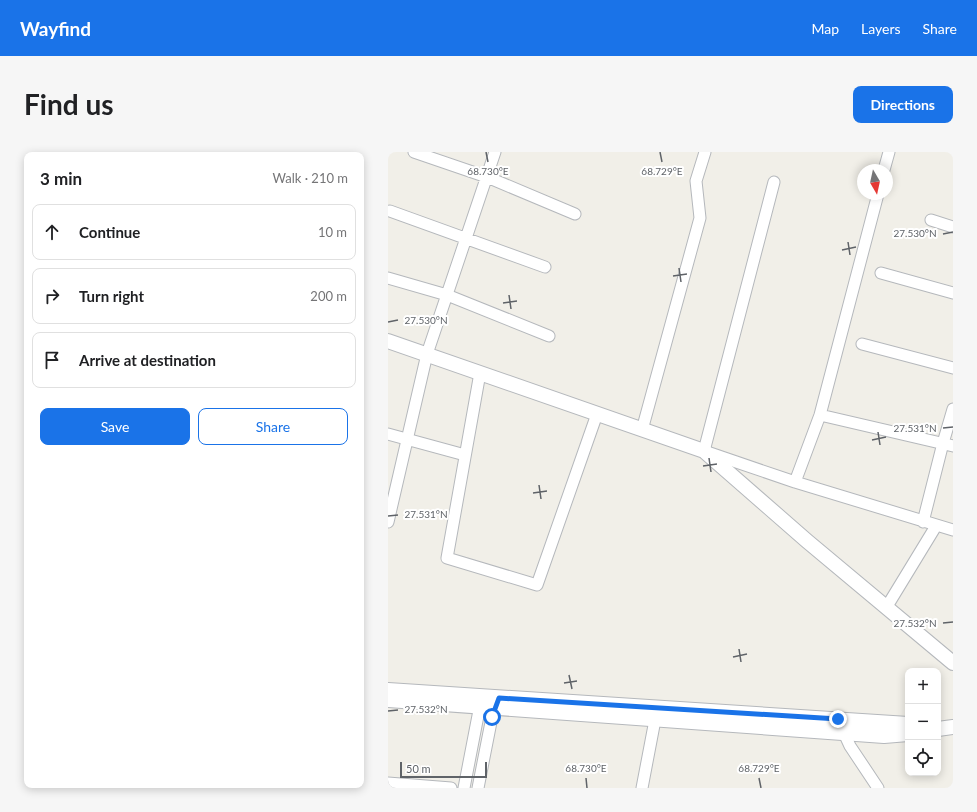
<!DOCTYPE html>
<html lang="en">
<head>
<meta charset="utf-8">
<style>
  body { margin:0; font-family:Lato,sans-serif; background:#f6f6f6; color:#202124 }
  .controls { position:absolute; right:12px; bottom:12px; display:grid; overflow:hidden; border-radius:8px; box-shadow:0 2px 10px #0003 }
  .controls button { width:36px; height:36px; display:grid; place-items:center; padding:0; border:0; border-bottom:1px solid #e0e0e0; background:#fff; color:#202124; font:20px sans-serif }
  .compass { position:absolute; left:469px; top:12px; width:36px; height:36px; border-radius:50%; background:#fff; box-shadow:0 2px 10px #0003; rotate:171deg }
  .scale { position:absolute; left:12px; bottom:10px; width:87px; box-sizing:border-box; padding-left:4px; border:2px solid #5f6368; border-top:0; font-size:11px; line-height:14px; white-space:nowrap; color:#5f6368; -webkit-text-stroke:3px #fff; paint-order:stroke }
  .stop { position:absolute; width:12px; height:12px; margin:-9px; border:3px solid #1a73e8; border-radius:50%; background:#fff }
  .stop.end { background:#1a73e8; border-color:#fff; box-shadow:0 1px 4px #0008 }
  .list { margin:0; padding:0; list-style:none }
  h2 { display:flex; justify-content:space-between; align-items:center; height:52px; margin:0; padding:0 16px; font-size:17px }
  h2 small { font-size:13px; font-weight:400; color:#757577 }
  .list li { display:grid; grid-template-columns:26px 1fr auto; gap:12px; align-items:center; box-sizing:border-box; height:56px; margin:0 8px 8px; padding:0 8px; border:1px solid #e0e0e0; border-radius:8px }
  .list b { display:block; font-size:15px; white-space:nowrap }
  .list em { font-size:13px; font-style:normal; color:#757577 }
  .actions { display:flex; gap:8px; padding:12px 16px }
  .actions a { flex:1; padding:9px 0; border:1px solid #1a73e8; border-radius:8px; text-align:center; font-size:14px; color:#1a73e8 }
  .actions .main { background:#1a73e8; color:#fff }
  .icon { flex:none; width:22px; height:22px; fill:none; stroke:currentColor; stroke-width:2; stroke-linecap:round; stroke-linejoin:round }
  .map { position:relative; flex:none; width:565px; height:636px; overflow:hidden; border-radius:8px }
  header { display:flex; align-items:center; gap:24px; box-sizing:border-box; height:56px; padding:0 20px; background:#1a73e8; color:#fff }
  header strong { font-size:19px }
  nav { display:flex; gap:22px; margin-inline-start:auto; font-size:14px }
  .intro { display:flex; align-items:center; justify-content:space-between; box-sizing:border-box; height:96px; padding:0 24px }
  h1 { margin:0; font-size:28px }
  .button { padding:10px 18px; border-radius:8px; background:#1a73e8; color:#fff; font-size:14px; font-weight:700 }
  main { display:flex; gap:24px; padding:0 24px }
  aside { flex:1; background:#fff; border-radius:8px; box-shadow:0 2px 10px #0003 }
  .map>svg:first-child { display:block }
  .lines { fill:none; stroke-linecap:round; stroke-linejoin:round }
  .minor-casing { stroke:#b5b8bc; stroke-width:13 }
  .tertiary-casing { stroke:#b5b8bc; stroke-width:16 }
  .minor { stroke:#fff; stroke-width:11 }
  .tertiary { stroke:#fff; stroke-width:14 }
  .route { stroke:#1a73e8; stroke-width:5 }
  .ticks { fill:none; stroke:#5f6368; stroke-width:1.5 }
  .ticks-label { font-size:10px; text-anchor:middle; fill:#5f6368; stroke:#fff; stroke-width:4; stroke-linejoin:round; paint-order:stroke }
</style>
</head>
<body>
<header>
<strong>Wayfind</strong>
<nav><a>Map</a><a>Layers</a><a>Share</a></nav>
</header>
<div class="intro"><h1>Find us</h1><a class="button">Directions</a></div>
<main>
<aside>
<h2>3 min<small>Walk · 210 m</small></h2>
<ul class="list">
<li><svg class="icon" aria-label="ahead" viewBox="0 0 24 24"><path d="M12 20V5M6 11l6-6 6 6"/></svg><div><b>Continue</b></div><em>10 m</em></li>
<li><svg class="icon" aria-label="right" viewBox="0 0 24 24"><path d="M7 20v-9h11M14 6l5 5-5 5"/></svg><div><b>Turn right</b></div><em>200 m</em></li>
<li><svg class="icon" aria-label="arrive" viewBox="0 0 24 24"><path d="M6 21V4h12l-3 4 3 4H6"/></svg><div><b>Arrive at destination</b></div></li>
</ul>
<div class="actions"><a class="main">Save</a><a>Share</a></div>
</aside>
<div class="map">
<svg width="565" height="636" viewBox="0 0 565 636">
  <rect width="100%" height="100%" fill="#f1efe8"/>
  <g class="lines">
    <g class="minor-casing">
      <path id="minor" d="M26,0L99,25L187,62
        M496,18L501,0
        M386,30L316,299L407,330L565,378
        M2,59L157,115
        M543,68L565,75
        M493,121L565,141
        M0,126L59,143L161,184
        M474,192L565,216
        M92,221L59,406L149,433L209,262
        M432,263L565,294
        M254,278L312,66L308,29L317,0
        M0,282L77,303
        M407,330L432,263L490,42
        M0,370L39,202L107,0
        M535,370L555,291L565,257
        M498,456L548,374
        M456,581L462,594L490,636
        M0,631L63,636
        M76,636L93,548
        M90,636L104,565L110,549
        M254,636L267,568"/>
    </g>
    <g class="tertiary-casing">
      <path id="tertiary" d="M0,189L316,299L419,389L565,511
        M0,538L520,572
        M0,548L496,584L520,582
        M550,577L565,575"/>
    </g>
    <use href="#minor" class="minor"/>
    <use href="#tertiary" class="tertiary"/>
  </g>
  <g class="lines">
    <path class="route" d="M104,565L111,546L450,567"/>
  </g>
  <path class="ticks" d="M98,0L100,10M272,0L274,10M555,82L565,80M460,90L462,103M454,98L468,95M291,116L293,130M285,124L299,122M121,143L123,157M115,151L129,149M0,170L10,168M555,276L565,275M490,280L492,293M484,288L498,285M321,306L323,320M315,314L329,312M151,333L153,347M145,341L159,339M0,364L10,363M555,471L565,470M351,497L353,510M345,505L359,502M181,523L184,537M176,531L189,529M0,559L10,558M198,626L199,636M371,626L373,636"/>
  <g class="ticks-label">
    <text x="100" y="23">68.730°E</text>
    <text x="274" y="23">68.729°E</text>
    <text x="527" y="85">27.530°N</text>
    <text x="38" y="172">27.530°N</text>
    <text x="527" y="280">27.531°N</text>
    <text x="38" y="366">27.531°N</text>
    <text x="527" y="475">27.532°N</text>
    <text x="38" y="561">27.532°N</text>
    <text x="198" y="620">68.730°E</text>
    <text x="371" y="620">68.729°E</text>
  </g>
</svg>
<div class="controls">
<button>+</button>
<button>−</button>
<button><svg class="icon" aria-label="locate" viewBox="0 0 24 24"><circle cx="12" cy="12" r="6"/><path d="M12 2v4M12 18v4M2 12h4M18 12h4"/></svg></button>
</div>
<svg class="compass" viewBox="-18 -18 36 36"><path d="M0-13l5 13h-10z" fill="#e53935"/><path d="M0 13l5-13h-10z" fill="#757577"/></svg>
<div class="scale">50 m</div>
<div class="stop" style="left:104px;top:565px"></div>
<div class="stop end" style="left:450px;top:567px"></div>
</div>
</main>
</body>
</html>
